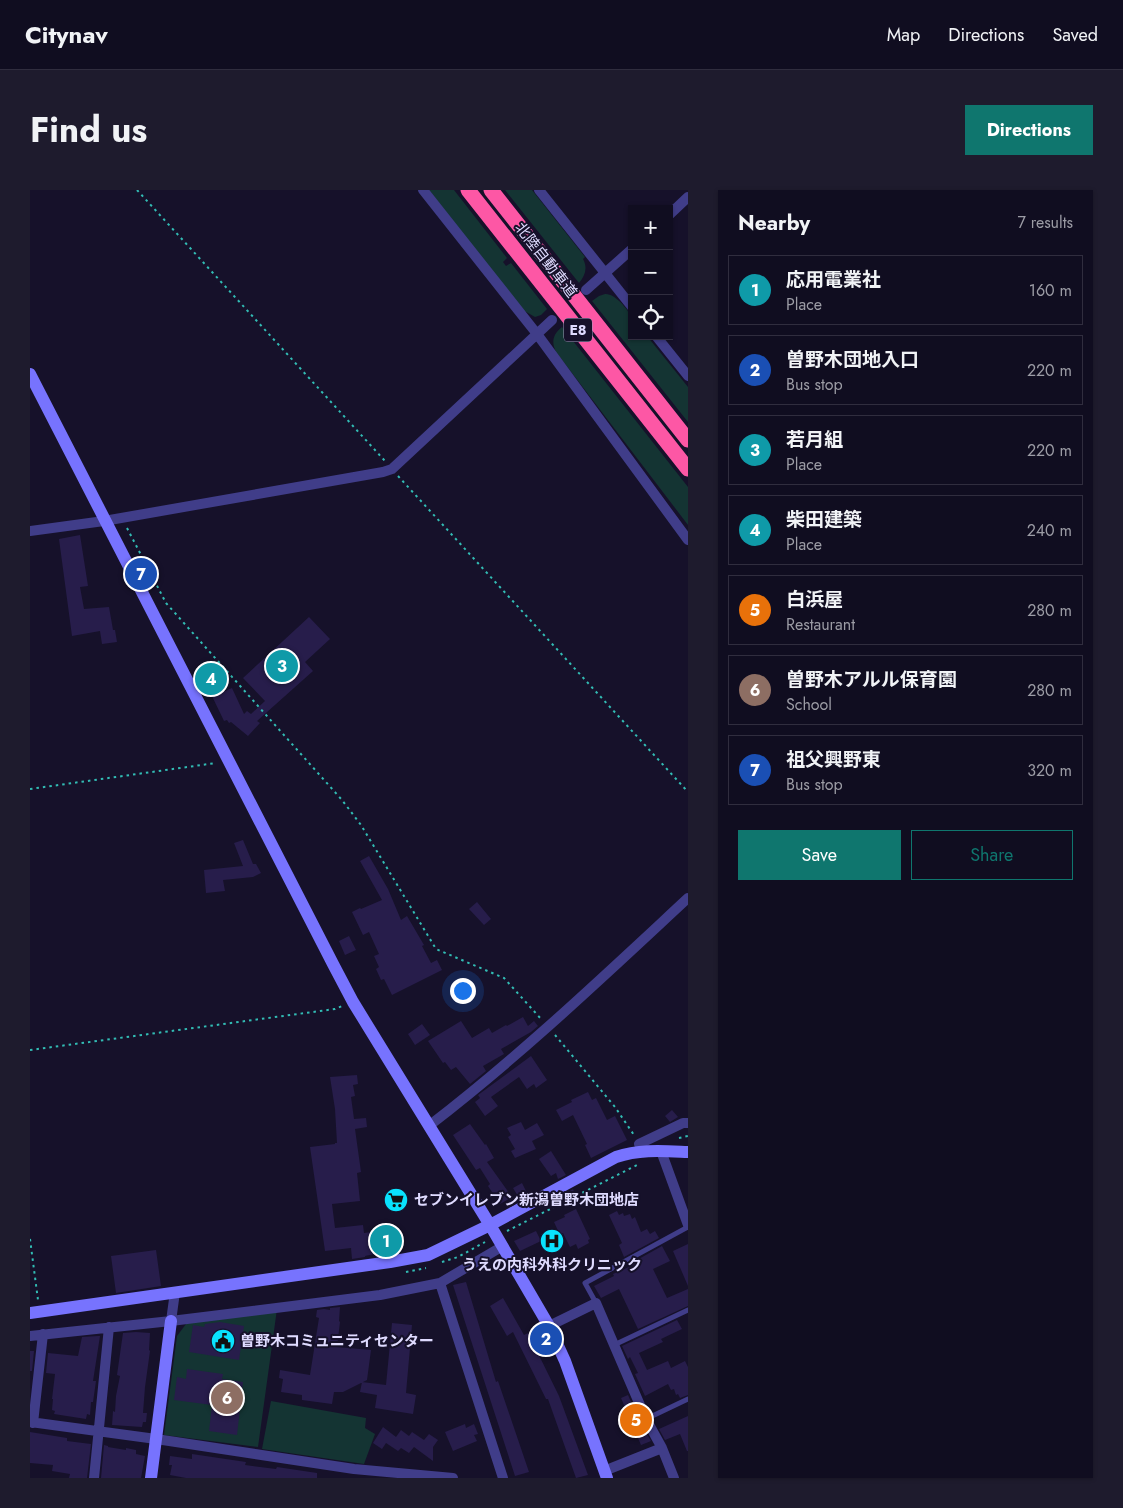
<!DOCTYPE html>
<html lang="en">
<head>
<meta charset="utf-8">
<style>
  body { margin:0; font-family:Jost,"Noto Sans JP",sans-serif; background:#1e1b2d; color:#f1f3f6 }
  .controls { position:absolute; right:15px; top:15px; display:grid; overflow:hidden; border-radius:0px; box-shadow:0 1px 4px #0004 }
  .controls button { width:45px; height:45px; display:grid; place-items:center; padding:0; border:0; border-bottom:1px solid #302d3e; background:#100d20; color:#f1f3f6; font:25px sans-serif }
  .you { position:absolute; left:432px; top:800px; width:18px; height:18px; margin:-12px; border:4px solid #fff; border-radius:50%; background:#1a73e8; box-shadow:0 0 0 8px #1a73e833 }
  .badge { display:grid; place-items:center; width:32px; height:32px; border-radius:50%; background:#0f766e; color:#fff; font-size:16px; font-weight:700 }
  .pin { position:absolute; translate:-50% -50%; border:2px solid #fff; box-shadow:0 1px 5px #0006 }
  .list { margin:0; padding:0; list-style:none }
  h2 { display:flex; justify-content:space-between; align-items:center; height:65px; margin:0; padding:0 20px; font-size:21px }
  h2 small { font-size:16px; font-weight:400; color:#9c9ca5 }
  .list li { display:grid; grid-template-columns:32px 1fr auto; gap:15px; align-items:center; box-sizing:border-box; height:70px; margin:0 10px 10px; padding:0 10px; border:1px solid #302d3e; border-radius:0px }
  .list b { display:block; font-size:19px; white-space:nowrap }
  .list p { margin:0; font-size:16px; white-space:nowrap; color:#9c9ca5 }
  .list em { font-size:16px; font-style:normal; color:#9c9ca5 }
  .actions { display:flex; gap:10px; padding:15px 20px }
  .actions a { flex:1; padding:11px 0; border:1px solid #0f766e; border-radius:0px; text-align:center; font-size:18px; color:#0f766e }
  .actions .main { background:#0f766e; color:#fff }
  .icon { flex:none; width:28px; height:28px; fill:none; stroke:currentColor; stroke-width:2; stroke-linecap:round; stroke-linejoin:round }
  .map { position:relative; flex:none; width:658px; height:1288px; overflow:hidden; border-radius:0px }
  header { display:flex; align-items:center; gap:30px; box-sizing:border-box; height:70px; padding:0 25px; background:#100d20; border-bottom:1px solid #302d3e }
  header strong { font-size:24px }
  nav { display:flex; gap:28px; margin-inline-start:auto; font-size:18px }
  .intro { display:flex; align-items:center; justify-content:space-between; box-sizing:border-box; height:120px; padding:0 30px }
  h1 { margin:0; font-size:35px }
  .button { padding:12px 22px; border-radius:0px; background:#0f766e; color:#fff; font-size:18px; font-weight:700 }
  main { display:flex; gap:30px; padding:0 30px }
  aside { flex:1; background:#100d20; border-radius:0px; box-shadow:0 1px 4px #0004 }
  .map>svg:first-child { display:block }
  .green { fill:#143433 }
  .building { fill:#271d4b }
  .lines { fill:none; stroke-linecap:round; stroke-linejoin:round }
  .path { stroke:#32bcb4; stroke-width:2; stroke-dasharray:2.5 4; stroke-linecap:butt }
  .lane { stroke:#403d89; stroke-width:5 }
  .street { stroke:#403d89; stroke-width:10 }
  .secondary { stroke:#7773fe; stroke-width:12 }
  .highway { stroke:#fd57a5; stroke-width:15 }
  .labels { text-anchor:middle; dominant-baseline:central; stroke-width:4; stroke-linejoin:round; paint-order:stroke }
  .shield { fill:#16112a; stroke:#a39ebf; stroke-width:1 }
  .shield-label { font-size:14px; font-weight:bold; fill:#dfdbff }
  .street-label { font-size:15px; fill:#dfdbff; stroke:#16112a }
  .poi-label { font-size:15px; font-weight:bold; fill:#dfdbff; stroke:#16112a; text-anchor:start }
</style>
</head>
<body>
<header>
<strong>Citynav</strong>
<nav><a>Map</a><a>Directions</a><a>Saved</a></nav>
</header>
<div class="intro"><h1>Find us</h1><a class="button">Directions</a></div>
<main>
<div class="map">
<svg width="658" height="1288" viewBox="0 0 658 1288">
  <rect width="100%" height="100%" fill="#16112a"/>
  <path class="green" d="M399,0H424L477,68L473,72L476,76L481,73L517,119L511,125L505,127L491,119Z
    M475,0H502L555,67L553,69C558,78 555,86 549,93Z
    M575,104C584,103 597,118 601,126C603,131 602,141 602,146H617L658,197V232L562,111L569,106Z
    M532,137L658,297V335L526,162C521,152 523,144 532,137Z
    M247,1119L228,1257L134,1245L147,1146L159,1130Z
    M241,1211L336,1228L335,1238L345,1244L334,1274L232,1259Z"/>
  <path class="building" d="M50,345L58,396L50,397L54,419L79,417L83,440H85L87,452L72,454L70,441L42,446L29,349Z
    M279,427L300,449L275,472L283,481L227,531L230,533L218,546L201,532L199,533L197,530L194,531L169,479L177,475L179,478L182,476L193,502L202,498L214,524L217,521L221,524L235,511L213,488Z
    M213,650L223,674H226L231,683L223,687L193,690L195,701L176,703L174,680L213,676L204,653Z
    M339,666L358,699L371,730L377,726L394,755L392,756L401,773L407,770L412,780L362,805L354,789L351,790L346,779L349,777L344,766L349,764L339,742L333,745L322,722L330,718L331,719L352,710L330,671Z
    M447,712L461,729L454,735L439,719Z
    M319,746L326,760L315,765L309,751Z
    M493,827L498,836L504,831L508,836L501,842L471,859L474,864L453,876L456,881L440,894L426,877L421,880L415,872L413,873L398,851L431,831L442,848L459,838L462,843L476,835L477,836Z
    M392,834L400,845L385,855L378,844Z
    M501,866L517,890L506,898L504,894L497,899L489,887L461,907L468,916L455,926L445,912L450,908L448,905Z
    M327,885L328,894L323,895L325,906L321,907L324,929L336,928L337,937L325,939L331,982L327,983L330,1011L302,1014L305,1038L333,1035L334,1043L361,1039L365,1063L354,1065V1062L335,1066V1067L322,1069L321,1058L295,1061L280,957L305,954V953H307L305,919L300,887Z
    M558,902L562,910L566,908L577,930L585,926L597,950L561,968L555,955L557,954L543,925L532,931L526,920L542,912L541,910Z
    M642,920L648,927L640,932L635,926Z
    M491,932L495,940L507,933L514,945L502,951L506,959L485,968L481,961L485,959L478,947L481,945L477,938Z
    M440,934L455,955L456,954L464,968L457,972L482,1007L470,1014L458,996L460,994L450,978L446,980L423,945Z
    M521,961L536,985L528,989L526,983L521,986L509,969Z
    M492,993L497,1003L489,1008L483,998Z
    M543,999L545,1004L538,1008L535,1004Z
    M546,1019L560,1049L558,1050L559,1053L548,1059L546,1054L540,1057L533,1043L530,1045L524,1032L535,1027L534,1025Z
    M587,1021L589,1025L593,1023L594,1026L600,1024L602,1029L605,1027L611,1042L617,1039L620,1044L625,1041L629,1048L594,1067L589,1055L592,1053L579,1025Z
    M506,1041L511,1051L490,1061L484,1051Z
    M658,1054V1096L643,1061Z
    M632,1056L640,1071L623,1079L637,1108L658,1099V1116L608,1139L589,1099L571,1108L564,1096L584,1086L583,1084L599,1077L598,1075Z
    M126,1060L131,1096L86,1103L81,1066Z
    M436,1092L466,1192L468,1191L499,1282L485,1286L423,1095Z
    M473,1108L494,1145L498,1143L529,1206L558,1285L546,1288L518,1209H516L483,1142L477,1146L460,1116Z
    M310,1117L309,1131L310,1132L307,1157L341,1160L337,1190L313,1202H304L302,1214L272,1210V1205L251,1202L253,1189L249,1188L250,1180L280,1185L289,1128L286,1127L287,1120L294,1119L300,1120V1118Z
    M647,1130L652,1139L631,1149L633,1152L609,1163L617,1180L638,1171L641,1178L655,1171L658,1177V1205L650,1208L648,1204L646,1205L644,1199L641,1200L638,1194L615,1206L605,1184L608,1183L600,1167L598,1169L592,1156Z
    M190,1132L214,1136L209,1170L159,1162L163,1135L174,1137L175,1134Z
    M362,1133L382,1135L376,1203L386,1205L383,1224L345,1218L347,1205L330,1202L332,1192L356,1195Z
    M106,1142L120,1143L119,1160L120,1161L115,1197L113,1223H117L116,1232H113L112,1237L82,1235L83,1221L85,1222L86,1206L90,1186L87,1185L93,1143Z
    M68,1146H70L63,1191H66L63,1212H61L60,1225L57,1224L56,1229L24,1224L25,1221L22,1220L23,1209H22L25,1184L16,1183L18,1163L48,1166L52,1147Z
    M0,1161H4L2,1181H0Z
    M157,1179L193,1184L192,1189L213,1192L207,1245L179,1241L182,1215L144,1210L147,1187L156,1189Z
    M598,1205L610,1232L621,1251L611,1255L591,1208Z
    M658,1226V1261H657L650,1244L635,1250L629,1239Z
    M435,1234L436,1238L444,1234L448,1244L444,1245L447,1251L423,1261L415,1242Z
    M353,1237L366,1247L371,1240L379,1246L382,1242L394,1250L399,1244L408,1250L403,1257V1271L384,1257L379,1263L371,1258L368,1261L356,1253L352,1259L343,1253Z
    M0,1242L37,1248V1251L61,1254L57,1288H39L40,1284L22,1281L23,1275L0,1273Z
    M74,1255L78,1256V1257L96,1260V1258L106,1260V1264L115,1266L111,1288H71Z
    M162,1264L216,1272L215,1275L246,1279L247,1277L287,1283V1288H156L140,1285L142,1275H139L140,1266L162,1269Z"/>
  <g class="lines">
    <path class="path" d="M107,0L355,271
      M368,286L658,602
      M97,338L136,413L312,610L331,635L406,759L474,788L512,830
      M0,599L186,573
      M525,845L585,917L604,945
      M0,860L305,819L312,816
      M649,948L658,946
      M477,1041L609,974
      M0,1049L8,1110
      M412,1072L428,1067L455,1052
      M376,1082L396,1078"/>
    <path class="lane" d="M566,1113L555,1093L658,1037
      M584,1155L658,1120
      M616,1229L658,1209"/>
    <path class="street" d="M393,0L507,144L658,350
      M509,0L602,117
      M639,25L658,7
      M556,100L602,59
      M626,146L658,186
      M0,341L74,331L353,282L362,279L522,130
      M400,935C491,865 574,786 658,708
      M609,954L653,933H658
      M631,961L658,1035
      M410,1093L473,1288
      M141,1131L145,1102
      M519,1136L566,1113L616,1229L632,1258L644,1288
      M0,1146L141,1131L350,1105L410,1093L473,1056
      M0,1232L126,1249L324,1279L423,1288
      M3,1233L13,1144
      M574,1281L632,1258
      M64,1288L79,1137"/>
    <path class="secondary" d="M0,184L303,774L323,812L460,1035L519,1136L535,1171L577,1288
      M0,1123L360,1072L398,1065L460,1035L586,967C610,959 633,961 658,962
      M121,1288L141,1131"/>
    <path class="highway" d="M438,0L658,279
      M461,0L658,250"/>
  </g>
  <defs>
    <g id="supermarket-disc" transform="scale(1.25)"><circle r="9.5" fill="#09e2fd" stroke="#16112a"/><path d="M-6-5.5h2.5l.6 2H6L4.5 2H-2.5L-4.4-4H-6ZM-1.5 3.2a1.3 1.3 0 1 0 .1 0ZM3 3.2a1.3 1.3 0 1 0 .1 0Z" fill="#111"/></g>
    <g id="hospital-disc" transform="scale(1.25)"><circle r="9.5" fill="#09e2fd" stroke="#16112a"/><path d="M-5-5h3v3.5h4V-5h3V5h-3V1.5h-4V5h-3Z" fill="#111"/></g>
    <g id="civic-disc" transform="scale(1.25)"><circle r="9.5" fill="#09e2fd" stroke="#16112a"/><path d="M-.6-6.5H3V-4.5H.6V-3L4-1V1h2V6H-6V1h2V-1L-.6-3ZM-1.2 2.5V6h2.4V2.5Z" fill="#111"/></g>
  </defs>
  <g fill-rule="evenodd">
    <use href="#supermarket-disc" x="366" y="1010"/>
    <use href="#hospital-disc" x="522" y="1051"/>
    <use href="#civic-disc" x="193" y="1151"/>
  </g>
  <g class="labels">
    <rect class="shield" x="534" y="128.5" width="28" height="23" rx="4"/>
    <g class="shield-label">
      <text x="548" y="140">E8</text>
    </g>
    <g class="street-label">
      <text transform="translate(516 70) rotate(52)">北陸自動車道</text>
    </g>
    <g class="poi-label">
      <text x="384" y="1010">セブンイレブン新潟曽野木団地店</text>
      <text x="522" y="1075" text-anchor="middle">うえの内科外科クリニック</text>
      <text x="210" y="1151">曽野木コミュニティセンター</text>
    </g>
  </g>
</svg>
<div class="controls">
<button>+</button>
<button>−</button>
<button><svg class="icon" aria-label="locate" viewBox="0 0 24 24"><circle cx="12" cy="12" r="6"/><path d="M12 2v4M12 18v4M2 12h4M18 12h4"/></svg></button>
</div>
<div class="you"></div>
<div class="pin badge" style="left:356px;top:1051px;background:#0f9aa8">1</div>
<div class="pin badge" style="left:516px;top:1149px;background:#1a4fb4">2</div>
<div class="pin badge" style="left:252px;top:476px;background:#0f9aa8">3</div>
<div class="pin badge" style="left:181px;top:489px;background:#0f9aa8">4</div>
<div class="pin badge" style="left:606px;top:1230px;background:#e8710a">5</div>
<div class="pin badge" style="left:197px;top:1208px;background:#8d6e63">6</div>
<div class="pin badge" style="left:111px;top:384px;background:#1a4fb4">7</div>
</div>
<aside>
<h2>Nearby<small>7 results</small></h2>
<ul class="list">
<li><span class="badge" style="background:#0f9aa8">1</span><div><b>応用電業社</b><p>Place</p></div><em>160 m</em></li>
<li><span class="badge" style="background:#1a4fb4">2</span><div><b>曽野木団地入口</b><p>Bus stop</p></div><em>220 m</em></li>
<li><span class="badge" style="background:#0f9aa8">3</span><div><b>若月組</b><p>Place</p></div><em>220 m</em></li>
<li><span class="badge" style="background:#0f9aa8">4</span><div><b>柴田建築</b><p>Place</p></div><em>240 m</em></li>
<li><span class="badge" style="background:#e8710a">5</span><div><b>白浜屋</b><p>Restaurant</p></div><em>280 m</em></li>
<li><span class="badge" style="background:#8d6e63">6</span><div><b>曽野木アルル保育園</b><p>School</p></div><em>280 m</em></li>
<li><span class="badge" style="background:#1a4fb4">7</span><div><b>祖父興野東</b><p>Bus stop</p></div><em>320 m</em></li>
</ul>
<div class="actions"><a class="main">Save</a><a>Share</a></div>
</aside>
</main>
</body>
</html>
